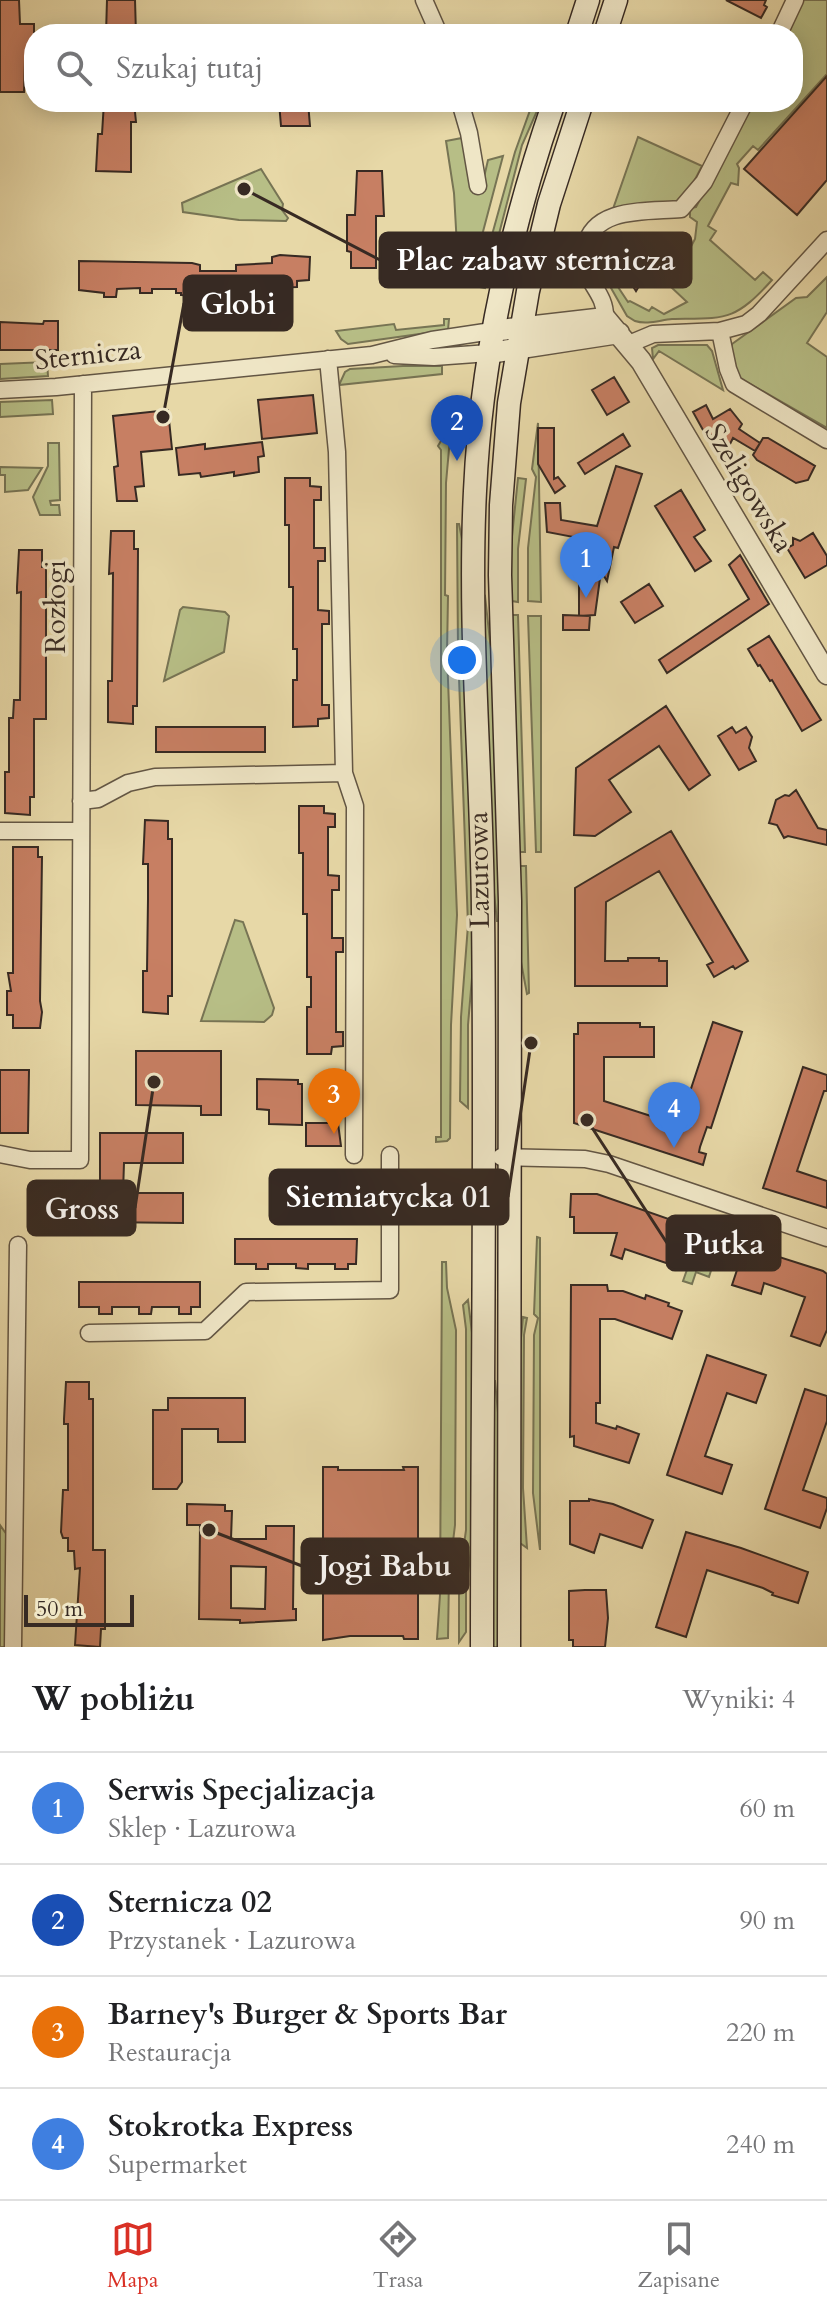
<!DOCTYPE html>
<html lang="pl">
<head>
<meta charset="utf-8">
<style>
  body { margin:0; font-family:Cardo,serif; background:#f2f2f2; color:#202124 }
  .scale { position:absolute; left:24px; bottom:20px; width:110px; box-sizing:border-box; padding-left:8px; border:4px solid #372a23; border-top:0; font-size:22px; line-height:28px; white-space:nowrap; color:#372a23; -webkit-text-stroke:6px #efe6c6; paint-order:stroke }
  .you { position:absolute; left:462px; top:660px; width:28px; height:28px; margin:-20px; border:6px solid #fff; border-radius:50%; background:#1a73e8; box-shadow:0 0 0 12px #1a73e833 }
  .badge { display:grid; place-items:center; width:52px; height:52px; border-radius:50%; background:#d93025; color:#fff; font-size:26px; font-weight:700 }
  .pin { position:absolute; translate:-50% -66px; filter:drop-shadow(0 2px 4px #0008) }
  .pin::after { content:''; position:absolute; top:42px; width:28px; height:24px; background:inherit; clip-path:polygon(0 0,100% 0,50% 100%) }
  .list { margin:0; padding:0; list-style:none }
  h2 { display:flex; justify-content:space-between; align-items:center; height:104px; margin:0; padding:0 32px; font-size:34px }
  h2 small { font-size:26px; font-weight:400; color:#757577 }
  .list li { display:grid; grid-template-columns:52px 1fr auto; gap:24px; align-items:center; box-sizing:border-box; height:112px; padding:0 32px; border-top:2px solid #e0e0e0 }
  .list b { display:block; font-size:30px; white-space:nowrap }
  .list p { margin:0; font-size:26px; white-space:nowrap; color:#757577 }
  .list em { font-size:26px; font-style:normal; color:#757577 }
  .icon { flex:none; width:44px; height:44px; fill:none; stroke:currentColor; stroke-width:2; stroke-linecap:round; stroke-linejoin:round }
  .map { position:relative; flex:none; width:827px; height:1647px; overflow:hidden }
  .search { position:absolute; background:#fff; box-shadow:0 4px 20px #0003; left:24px; right:24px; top:24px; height:88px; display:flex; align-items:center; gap:20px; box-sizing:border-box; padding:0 28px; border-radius:32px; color:#757577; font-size:30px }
  .sheet { height:552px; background:#fff }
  nav { display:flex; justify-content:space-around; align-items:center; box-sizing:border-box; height:112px; border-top:2px solid #e0e0e0; background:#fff; font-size:22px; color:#757577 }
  nav a { display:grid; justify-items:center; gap:4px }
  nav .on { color:#d93025 }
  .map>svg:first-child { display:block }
  .green { fill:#b7be86; stroke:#777454; stroke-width:2 }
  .building { fill:#c77f63; stroke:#372a23; stroke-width:2; fill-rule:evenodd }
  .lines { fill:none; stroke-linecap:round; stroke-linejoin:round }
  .minor-casing { stroke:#635644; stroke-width:19 }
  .tertiary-casing { stroke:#635644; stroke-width:23 }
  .secondary-casing { stroke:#372a23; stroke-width:25 }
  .minor { stroke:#efe6c6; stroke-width:16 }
  .tertiary { stroke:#efe6c6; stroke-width:20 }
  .secondary { stroke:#efe6c6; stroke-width:22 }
  .labels { text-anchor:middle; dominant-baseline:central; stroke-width:7; stroke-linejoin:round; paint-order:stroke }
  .street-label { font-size:28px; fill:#372a23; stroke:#efe6c6 }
  .leader { fill:none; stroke:#372a23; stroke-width:3 }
  .callout-dot { fill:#372a23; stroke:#efe6c6; stroke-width:3 }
  .callout { fill:#372a23; stroke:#372a23; stroke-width:3 }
  .callout-label { font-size:30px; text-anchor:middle; font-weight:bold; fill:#fff }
</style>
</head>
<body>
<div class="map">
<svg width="827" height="1647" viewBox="0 0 827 1647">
  <rect width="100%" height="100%" fill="#e7d8a7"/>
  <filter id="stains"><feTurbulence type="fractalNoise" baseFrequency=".0025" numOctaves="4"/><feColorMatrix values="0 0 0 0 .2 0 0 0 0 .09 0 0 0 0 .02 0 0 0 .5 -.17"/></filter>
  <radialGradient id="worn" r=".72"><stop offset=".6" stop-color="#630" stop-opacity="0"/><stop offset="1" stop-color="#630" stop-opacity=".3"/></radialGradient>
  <path class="green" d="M803,0H827V74L758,150L753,146L737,164L739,168L738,185L731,183L708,226L716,231L710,240L755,280L763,272L772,280C734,322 726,318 672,319C660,320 647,325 635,321L627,316L611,288L616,284L628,302L630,301L649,311L652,307L664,314L687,302L671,287L667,274L678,271L695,239L697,222L690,217V208L696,207L751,102H793V34H785Z
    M533,102H541L522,145L485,288L470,285L487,253L515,152Z
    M638,137L702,166L687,195L676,205L613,209Z
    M462,138L482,186L488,160L503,156L480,243L458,264L454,193L446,141Z
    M261,169L283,204L282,210L288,218L286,221L239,220L183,212L182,203Z
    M827,277V312L807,343L827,357V428L738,377L731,350L732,344L796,298L807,297Z
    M444,319H449L448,330L348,344L341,339L336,331L394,324L396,330L444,325Z
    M658,345H707L712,351L723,390L659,351L653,359L652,348Z
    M47,362L48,376L0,379V364Z
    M403,366H442V374L339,385L345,372L350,369Z
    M52,400L53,414L0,417V402Z
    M453,404L446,483L445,595L448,596L447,654L457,915L451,1025L450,1138L447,1141L436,1142V1137H441V450L438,446L448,429Z
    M538,423L541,602L528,601V548L536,477L532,469Z
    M48,443H59L60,500L50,501L51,505H59L60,515H40L33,497L48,466Z
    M0,467L42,468L28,490L5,492V475H0Z
    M518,478L526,479L518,549V602L512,601L510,598L511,546Z
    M457,524H459L464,549L474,954L468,1025V1108L460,1101L461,1017L468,925L458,650Z
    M485,596L493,668L501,921H497L492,874L483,597Z
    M183,607L225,612L229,616L224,652L164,681L180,610Z
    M512,615H518L525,852H518Z
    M528,616H541V852H536Z
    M519,866H526L529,993L527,994L521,962Z
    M235,920L243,922L274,1008L272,1015L264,1022L201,1021Z
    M537,1237L540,1238V1550L533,1493L534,1335L538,1318L534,1314Z
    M696,1244L717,1251L709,1277L696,1272L692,1284L683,1281Z
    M442,1262H446L447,1288L456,1330L455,1525L449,1575L448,1638L437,1639L440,1595Z
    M468,1300L473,1341L472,1542L466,1589V1632L459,1642V1582L466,1530V1329L463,1305Z
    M523,1317L527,1318L524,1335L523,1488L527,1548L520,1543L519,1359Z
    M491,1381H495L499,1423V1647H491Z
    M0,1525L7,1535L6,1647H0Z"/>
  <path class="building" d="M0,0H19L20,24H34V60H25L24,92H0Z
    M107,0H135L136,34H106Z
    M726,0H766L764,5L767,7L761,18Z
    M827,76V180L797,215L744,169Z
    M104,102H134L136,122H131V172L96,171L98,134H102Z
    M279,102H308L310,126H281Z
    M357,171H382L384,216H376V268H351V252L347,251V215H355Z
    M654,243L662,248L636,291L620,266L633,244Z
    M280,255L310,257L309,280L297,281V287L261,288V295H238L237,303L213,301V296L181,295V293H176V289H152V293H140V288L117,289L116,297H104V293L79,290V261L192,263L200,265V271H236V265L272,263V257Z
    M44,321H58V350H0V322L43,324Z
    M614,377L629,402L607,415L592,390Z
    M313,395L317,433L262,439L258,400Z
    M706,405L713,419L730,409L742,424L739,429L760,443L755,451L733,438L729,446L703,430L693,412Z
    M168,410L172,449L141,452L144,486L135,487L137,501H117L114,467L118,466L113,416Z
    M538,428H554V479L558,477L565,486L555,493L538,464Z
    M623,434L630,446L585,474L578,463Z
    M763,438H768L815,466L808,480L796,483L757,460L753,455Z
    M262,442L264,456L258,457L259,472L234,476V472L201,477L200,473L179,475L176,448L205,444V449Z
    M616,466L642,474L618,548L614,547L607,581L601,571L595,615L579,616V538L547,532L545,503H560L561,520L597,526Z
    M285,478H310V486L321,487V500H314V548H325V561H318V610L329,611V624H322V705H329V718L318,719V726L293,727V680H297V649H293V587H289V525H285Z
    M681,490L705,530L694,537L711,561L695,571L655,506Z
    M111,531H134V549H138L137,706H133V724L108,722V681H112L113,573L109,574Z
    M813,533L827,556V565L805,578L787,548L793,545V538L800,541Z
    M19,550H42V567H46V719H34V797H30V815L5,813V772H9V718H13L14,700H20L21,592L17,593V587Z
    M740,555L769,604L667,673L659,660L749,599L729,565Z
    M649,584L663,606L635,623L621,602Z
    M563,615L590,616L589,630H563Z
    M769,636L821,720L802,731L772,680L770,681L760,665L758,666L748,649Z
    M666,706L710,775L689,790L659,746L609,780L631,812L595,836L574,835L576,768Z
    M156,727H265V752H156Z
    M732,727L736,733L746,727L752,737L749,748L756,761L739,770L718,736Z
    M796,790L818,828L827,830V845L788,836L784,838L777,825L769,823L776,800L785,795L789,796Z
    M299,806H324V813L335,814V827H328V875L339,876V890H332V938H343V952H336V1032H343V1046L332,1047L331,1054H307V1007H311V977H307V914H303V853H299Z
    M145,820L168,821V839H172V996H168V1014L143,1012V971H147L148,899V864H143Z
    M671,831L748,961L735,969L733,966L714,977L707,965L713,962L659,871L606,902L605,961H628V958H659V961H667V986H575V888Z
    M13,847H38V857H42L40,1001L42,1012L40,1028H13V1015H7V991H11L8,973H13Z
    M713,1022L742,1032L711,1128L707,1127L700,1147L699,1152L706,1154L703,1165L574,1123V1034H578V1023H640V1027H654V1057H604V1101L679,1125Z
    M136,1051H221V1115H201V1106L136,1105Z
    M803,1067L827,1075V1091H824L797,1171L827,1181V1208L763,1188Z
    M0,1070H29L28,1133H0Z
    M257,1079L298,1080V1084H302V1125L269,1124V1110L257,1109Z
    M306,1123H338L341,1146H306Z
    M100,1133H183V1163H124L123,1193H183V1223L100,1222Z
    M571,1194H597L686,1225L672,1265L625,1249L622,1259L611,1255L617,1233H574V1217H570Z
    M235,1239H357L356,1264H348V1269H335V1264H308V1269L296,1268V1264H268V1269H256V1264H235Z
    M745,1246L823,1271L827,1274V1330L820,1346L791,1336L805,1297L764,1283L761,1294L732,1285Z
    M79,1282H200V1307H191V1314H179V1307H152L151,1314H139V1307H112V1314H99V1307H79Z
    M571,1285H607L608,1291H623L645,1299L646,1295L669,1303L668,1306L682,1311L672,1339L615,1319H600V1403H596V1423L616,1429L617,1426L639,1434L629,1463L574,1446V1436L570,1437Z
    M707,1355L766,1375L756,1403L727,1393L705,1456L732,1465L722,1494L667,1475Z
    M66,1382H89V1399H93V1550H105V1629H101L100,1647L75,1645L80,1568L75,1569L74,1551H68V1538H63L61,1532L63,1490H68V1424H64V1419Z
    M805,1389L827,1396V1421L803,1490L827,1498V1508L820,1528L765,1509Z
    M168,1398H245V1442H218V1429H182V1482L177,1489H153V1410H168Z
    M323,1467H338V1470H404L403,1467H418V1639H404L403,1636H350L323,1640Z
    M589,1499L613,1504L653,1520L642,1548L600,1534L594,1553L570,1544V1501H589Z
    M187,1504L225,1505V1511H232L231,1539H266V1526H294L293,1609H296V1620L240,1623V1620L199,1619L200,1525H187ZM231,1566L266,1567L265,1609L231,1608Z
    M686,1532L741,1548L808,1572L798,1603L772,1595L773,1593L763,1588L707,1570L686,1637L656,1627Z
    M585,1590H606L608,1618L605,1647H573V1640H569V1591Z"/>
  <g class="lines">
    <g class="minor-casing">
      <path id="minor" d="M424,0L439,34
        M779,34L795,0
        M460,102L469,133L478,186
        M605,318C606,297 591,286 584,267C582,261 584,254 585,248C593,206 648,212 681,209L704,182L745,102
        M720,331L746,324L759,314L827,240
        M629,344L653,334L720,331L728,369L734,384L827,440
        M394,355L434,357L489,353
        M328,359L337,452L344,773L355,806L354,1155
        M0,390L56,387L372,355L432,340L492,331
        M81,801L98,799L128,783L155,777L344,773
        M0,831H81
        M0,1154L30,1160H80L83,384
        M501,1157L585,1159L609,1164L827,1238
        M89,1333L205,1331L246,1292L390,1290V1155
        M13,1647L18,1245"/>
    </g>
    <g class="tertiary-casing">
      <path id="tertiary" d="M492,331L605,318L641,361L827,674
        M489,353L619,333"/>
    </g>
    <g class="secondary-casing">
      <path id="secondary" d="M577,34L588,0
        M605,34L616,0
        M482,1647C482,1402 486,1157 483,913C482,772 468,631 475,491C481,357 510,229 554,102
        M509,1647L510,901L500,575L501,505L509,403L528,291L549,204L582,102"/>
    </g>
    <use href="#minor" class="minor"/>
    <use href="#tertiary" class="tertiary"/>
    <use href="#secondary" class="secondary"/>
  </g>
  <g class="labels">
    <g class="street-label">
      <text transform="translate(88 355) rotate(-6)">Sternicza</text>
      <text transform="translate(749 488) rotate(59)">Szeligowska</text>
      <text transform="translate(56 607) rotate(-90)">Rozłogi</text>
      <text transform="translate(479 870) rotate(-91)">Lazurowa</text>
    </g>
  </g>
  <path class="leader" d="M244 189L380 260M163 417L184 303M531 1043L508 1197M154 1082L135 1208M587 1120L667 1243M209 1530L302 1566"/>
  <g class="callout-dot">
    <circle cx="244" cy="189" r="8"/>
    <circle cx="163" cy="417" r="8"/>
    <circle cx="531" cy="1043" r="8"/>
    <circle cx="154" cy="1082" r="8"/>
    <circle cx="587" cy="1120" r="8"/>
    <circle cx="209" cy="1530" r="8"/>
  </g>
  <g class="callout">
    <rect x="380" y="233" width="311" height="54" rx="8"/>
    <rect x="184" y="276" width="108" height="54" rx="8"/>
    <rect x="270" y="1170" width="238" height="54" rx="8"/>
    <rect x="28" y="1181" width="107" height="54" rx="8"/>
    <rect x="667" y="1216" width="113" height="54" rx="8"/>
    <rect x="302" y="1539" width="166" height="54" rx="8"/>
  </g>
  <g class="callout-label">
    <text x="536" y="270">Plac zabaw sternicza</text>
    <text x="238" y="314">Globi</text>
    <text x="389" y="1207">Siemiatycka 01</text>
    <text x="82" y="1219">Gross</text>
    <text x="724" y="1254">Putka</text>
    <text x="385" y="1576">Jogi Babu</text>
  </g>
  <rect width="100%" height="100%" filter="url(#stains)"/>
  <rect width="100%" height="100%" fill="url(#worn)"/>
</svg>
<div class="scale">50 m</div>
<div class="you"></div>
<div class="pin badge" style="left:586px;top:598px;background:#3f7fe0">1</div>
<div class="pin badge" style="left:457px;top:461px;background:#1a4fb4">2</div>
<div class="pin badge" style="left:334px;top:1134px;background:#e8710a">3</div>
<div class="pin badge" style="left:674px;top:1148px;background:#3f7fe0">4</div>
<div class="search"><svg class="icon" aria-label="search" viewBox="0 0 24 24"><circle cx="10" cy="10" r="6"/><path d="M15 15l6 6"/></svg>Szukaj tutaj</div>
</div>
<section class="sheet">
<h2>W pobliżu<small>Wyniki: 4</small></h2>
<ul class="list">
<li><span class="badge" style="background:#3f7fe0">1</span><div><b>Serwis Specjalizacja</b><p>Sklep · Lazurowa</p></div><em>60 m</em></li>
<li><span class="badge" style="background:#1a4fb4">2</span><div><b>Sternicza 02</b><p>Przystanek · Lazurowa</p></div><em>90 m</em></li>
<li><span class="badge" style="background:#e8710a">3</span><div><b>Barney's Burger &amp; Sports Bar</b><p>Restauracja</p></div><em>220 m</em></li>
<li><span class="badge" style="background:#3f7fe0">4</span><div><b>Stokrotka Express</b><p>Supermarket</p></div><em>240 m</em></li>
</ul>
</section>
<nav>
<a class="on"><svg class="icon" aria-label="map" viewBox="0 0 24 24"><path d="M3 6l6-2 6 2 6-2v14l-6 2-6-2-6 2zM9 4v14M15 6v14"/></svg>Mapa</a>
<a><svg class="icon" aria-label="directions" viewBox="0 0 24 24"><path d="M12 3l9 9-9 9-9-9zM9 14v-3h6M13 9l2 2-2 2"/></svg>Trasa</a>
<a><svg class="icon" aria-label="saved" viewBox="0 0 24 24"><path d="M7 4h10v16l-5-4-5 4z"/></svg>Zapisane</a>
</nav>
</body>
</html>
